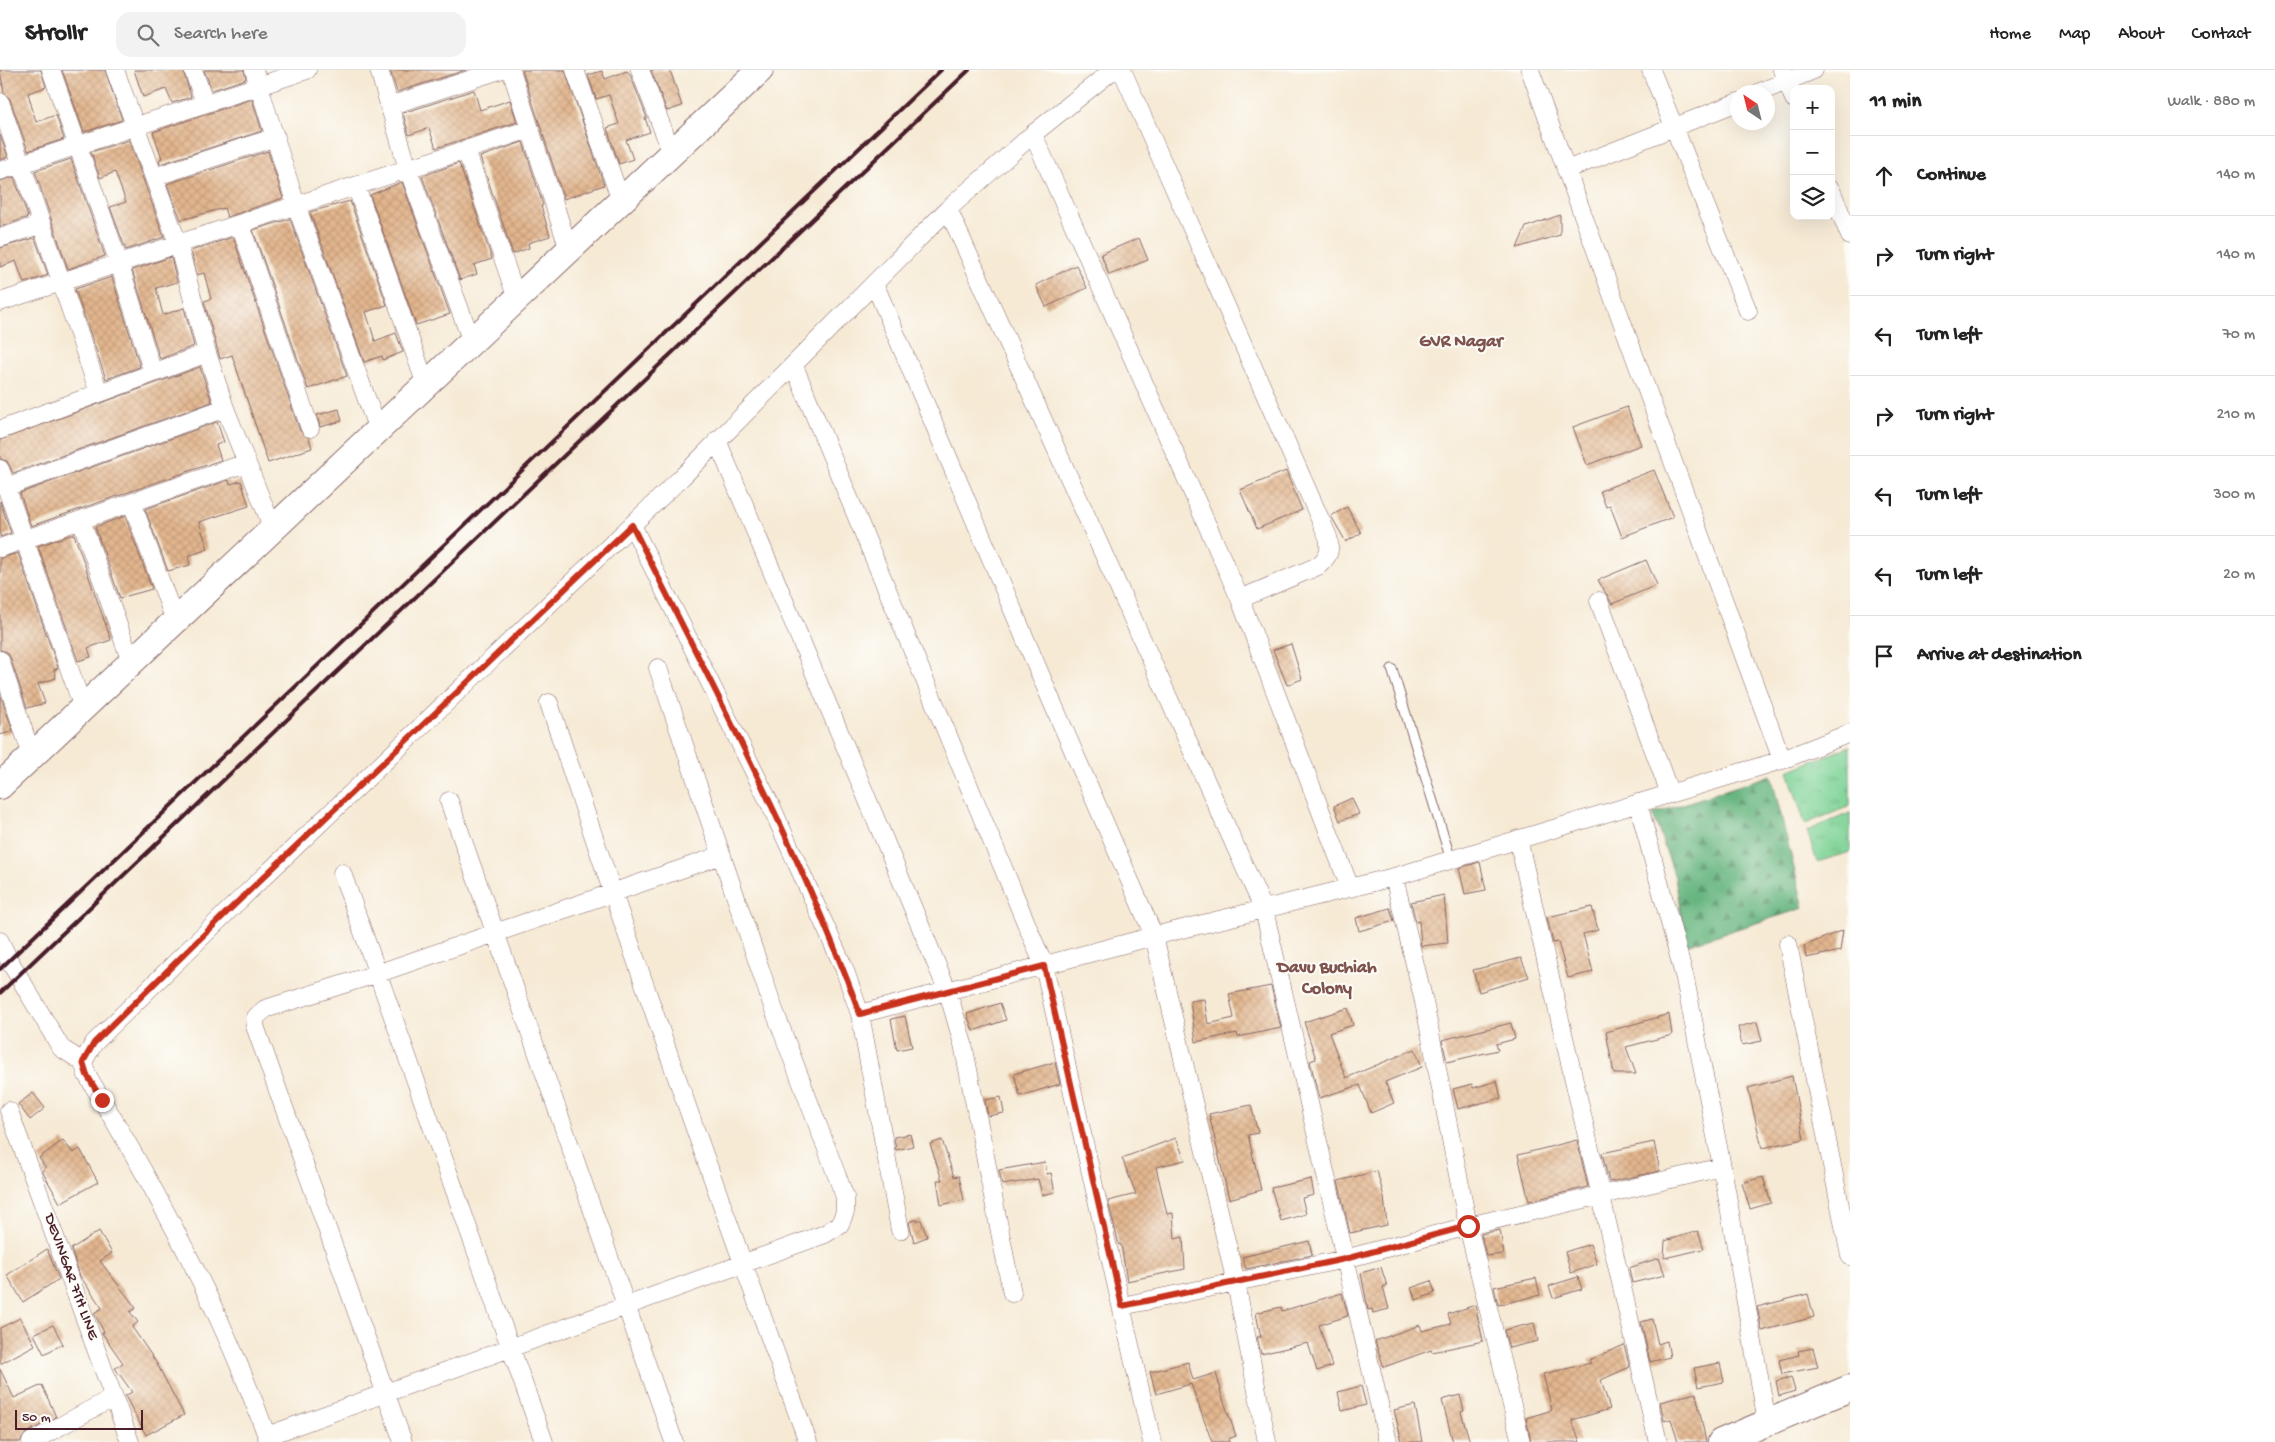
<!DOCTYPE html>
<html lang="en">
<head>
<meta charset="utf-8">
<style>
  body { margin:0; font-family:"Gochi Hand",sans-serif; background:#f2f2f2; color:#222 }
  .controls { position:absolute; right:15px; top:15px; display:grid; overflow:hidden; border-radius:10px; box-shadow:0 5px 20px #0002 }
  .controls button { width:45px; height:45px; display:grid; place-items:center; padding:0; border:0; border-bottom:1px solid #e0e0e0; background:#fff; color:#222; font:25px sans-serif }
  .compass { position:absolute; left:1730px; top:15px; width:45px; height:45px; border-radius:50%; background:#fff; box-shadow:0 5px 20px #0002; rotate:325deg }
  .scale { position:absolute; left:15px; bottom:12px; width:128px; box-sizing:border-box; padding-left:5px; border:2px solid #4a1f2b; border-top:0; font-size:14px; line-height:18px; white-space:nowrap; color:#4a1f2b; -webkit-text-stroke:4px #fdfcf7; paint-order:stroke }
  .stop { position:absolute; width:15px; height:15px; margin:-11px; border:4px solid #c8321e; border-radius:50%; background:#fff }
  .stop.end { background:#c8321e; border-color:#fff; box-shadow:0 1px 5px #0008 }
  .list { margin:0; padding:0; list-style:none }
  h2 { display:flex; justify-content:space-between; align-items:center; height:65px; margin:0; padding:0 20px; font-size:21px }
  h2 small { font-size:16px; font-weight:400; color:#767676 }
  .list li { display:grid; grid-template-columns:32px 1fr auto; gap:15px; align-items:center; box-sizing:border-box; height:80px; padding:0 20px; border-top:1px solid #e0e0e0 }
  .list b { display:block; font-size:19px; white-space:nowrap }
  .list em { font-size:16px; font-style:normal; color:#767676 }
  .icon { flex:none; width:28px; height:28px; fill:none; stroke:currentColor; stroke-width:2; stroke-linecap:round; stroke-linejoin:round }
  .map { position:relative; flex:none; width:1850px; height:1372px; overflow:hidden }
  header { display:flex; align-items:center; gap:30px; box-sizing:border-box; height:70px; padding:0 25px; background:#fff; border-bottom:1px solid #e0e0e0 }
  header strong { font-size:24px }
  nav { display:flex; gap:28px; margin-inline-start:auto; font-size:18px }
  .search { width:350px; height:45px; background:#f2f2f2; display:flex; align-items:center; gap:12px; box-sizing:border-box; padding:0 18px; border-radius:15px; color:#767676; font-size:19px }
  main { display:flex }
  aside { flex:1; background:#fff }
  .map>svg:first-child { display:block }
  .grass { fill:url(#grass-tufts); stroke:#647960 }
  .forest { fill:url(#forest-firs); stroke:#586a55 }
  .building { fill:url(#building-cross-hatch) }
  .lines { fill:none; stroke-linecap:round; stroke-linejoin:round }
  .lane-casing { stroke:#866666; stroke-width:11 }
  .street-casing { stroke:#866666; stroke-width:19 }
  .secondary-casing { stroke:#866666; stroke-width:28 }
  .lane { stroke:#fff; stroke-width:9 }
  .street { stroke:#fff; stroke-width:18 }
  .secondary { stroke:#fff; stroke-width:26 }
  .rail { stroke:#4a1f2b; stroke-width:4 }
  .route { stroke:#c8321e; stroke-width:6 }
  .labels { text-anchor:middle; dominant-baseline:central; stroke-width:4; stroke-linejoin:round; paint-order:stroke }
  .street-label { font-size:16px; fill:#4a1f2b; stroke:#fdfcf7 }
  .neighbourhood-label { font-size:18px; font-weight:bold; fill:#7f544e; stroke:#fdfcf7 }
</style>
</head>
<body>
<header>
<strong>Strollr</strong>
<div class="search"><svg class="icon" aria-label="search" viewBox="0 0 24 24"><circle cx="10" cy="10" r="6"/><path d="M15 15l6 6"/></svg>Search here</div>
<nav><a>Home</a><a>Map</a><a>About</a><a>Contact</a></nav>
</header>
<main>
<div class="map">
<svg width="1850" height="1372" viewBox="0 0 1850 1372">
  <defs>
    <pattern id="grass-tufts" width="24" height="20" patternUnits="userSpaceOnUse" patternTransform="scale(1.25)"><rect width="24" height="20" fill="#7ed396"/><path d="M3 7l-1-3M5 7V3M7 7l1-3M15 17l-1-3M17 17v-4M19 17l1-3" fill="none" stroke="#6eb581"/></pattern>
    <pattern id="forest-firs" width="22" height="20" patternUnits="userSpaceOnUse" patternTransform="scale(1.25)"><rect width="22" height="20" fill="#66b57f"/><path d="M5 1l3.5 6h-7zM16 11l3.5 6h-7z" fill="#569368"/></pattern>
    <pattern id="building-cross-hatch" width="8" height="8" patternUnits="userSpaceOnUse" patternTransform="scale(1.25)"><rect width="8" height="8" fill="#e2b68e"/><path d="M0 0l8 8M0 8l8-8" fill="none" stroke="#c39c7b"/></pattern>
  </defs>
  <rect width="100%" height="100%" fill="#fdfcf7"/>
  <filter id="ink" filterUnits="userSpaceOnUse"><feTurbulence type="fractalNoise" baseFrequency=".02" numOctaves="2"/><feDisplacementMap in="SourceGraphic" scale="10" xChannelSelector="R" yChannelSelector="G"/><feConvolveMatrix kernelMatrix="1 2 1 2 8 2 1 2 1" color-interpolation-filters="sRGB"/></filter>
  <filter id="wash" filterUnits="userSpaceOnUse"><feTurbulence type="fractalNoise" baseFrequency=".0096" numOctaves="4" result="noise"/><feDisplacementMap in="SourceGraphic" scale="20" xChannelSelector="R" yChannelSelector="G"/><feGaussianBlur stdDeviation="1.12" result="paint"/><feColorMatrix in="noise" values="0 0 0 0 0 0 0 0 0 0 0 0 0 0 0 0 0 1.4 0 .05"/><feComposite in="paint" operator="in"/></filter>
  <g filter="url(#wash)">
    <rect width="100%" height="100%" fill="#f6ead5"/>
    <path class="grass" d="M1850,676V736L1805,754L1788,701Z
      M1850,743V782L1817,792L1807,761Z"/>
    <path class="forest" d="M1771,705L1804,838L1686,875L1675,807L1653,744Z"/>
    <g id="blocks">
      <path class="building" d="M0,0H41L46,17L28,23L36,52L56,45L64,69L28,81L10,29L4,23Z
        M62,0H105L122,50L84,62Z
        M134,0H183L191,27L172,33L166,19L143,27Z
        M204,0H244L246,9L212,20Z
        M390,0H466L397,22Z
        M522,0H565L604,115L564,129Z
        M651,0H670L682,36L667,41Z
        M602,1L605,9L627,1L630,4L647,48H645L650,62L626,70L633,89L619,94L607,58L619,54L609,25L596,29L588,5Z
        M474,20L480,40L510,30L517,52L436,78L429,58L409,65L403,43Z
        M252,29L262,61L160,94L159,90L162,88L153,62Z
        M0,65L8,87L0,90Z
        M129,70L164,167L126,180L110,137L126,132L115,102L100,108L91,82Z
        M523,72L543,135L541,136L550,166L528,173L529,178L513,184L480,87Z
        M268,81L283,128L227,147L224,138L181,150L167,114Z
        M71,89L105,186L68,199L35,101Z
        M459,93L492,189L474,195L477,204L460,210L422,106Z
        M14,107L28,147L0,157V111Z
        M402,112L450,244L416,255L370,125Z
        M350,131L387,235L366,242L375,271L396,263L403,282L383,290L382,286L364,292L310,142Z
        M1560,145V165L1517,178L1526,157Z
        M290,149L347,306L308,319L253,160Z
        M233,167L300,361L309,368L312,378L268,393L232,285L220,289L204,231L211,229L204,203L197,205L191,181Z
        M35,168L48,205L24,213L16,191L0,197V178Z
        M1139,168L1148,190L1109,205L1101,184Z
        M171,187L177,212L156,218L163,245L184,238L194,276L160,289L132,200Z
        M1076,195L1087,218L1046,237L1036,215Z
        M112,207L140,297L106,309L75,219Z
        M200,297L212,332L13,403L7,391L0,389V370Z
        M1627,337L1641,375L1587,395L1573,357Z
        M339,339L342,351L320,357L317,345Z
        M217,352L224,372L216,375L221,390L31,456L20,423Z
        M1654,400L1673,447L1622,467L1610,435L1606,437L1600,421Z
        M1286,401L1302,440L1257,459L1240,420Z
        M229,410L230,414L241,411L249,436L199,452L208,479L188,486L190,495L168,501L145,439Z
        M0,431L11,463L0,467Z
        M1347,437L1361,463L1346,472L1331,446Z
        M125,446L152,519L120,528L95,457Z
        M74,464L111,570L88,578L91,587L78,591L38,476Z
        M18,483L58,598L54,600L56,608L38,614L45,633L27,638L10,587L7,582L0,580V488Z
        M1646,490L1657,515L1612,534L1598,510Z
        M1291,574L1302,609L1287,615L1273,580Z
        M0,624L13,661L0,665Z
        M1352,728L1359,744L1340,751L1334,736Z
        M1480,792L1486,820L1465,824L1459,798Z
        M1444,825L1448,873L1421,876L1419,851L1416,852L1411,832Z
        M1592,837L1598,860L1583,864L1593,902L1568,908L1558,872L1553,873L1547,847Z
        M1390,838L1394,851L1359,861L1356,848Z
        M1843,860L1840,881L1806,888L1804,876Z
        M1521,888L1529,907L1479,922L1473,900Z
        M1271,916L1281,958L1238,967L1237,963L1196,972L1190,931L1204,929L1208,954L1234,948L1229,924Z
        M1000,933L1006,950L973,961L967,944Z
        M1348,938L1353,955L1329,963L1346,1008L1415,979L1422,997L1385,1012L1394,1033L1371,1043L1360,1015L1319,1028L1310,991L1316,989L1304,952Z
        M1669,944L1672,965L1626,977L1636,1004H1614L1606,962Z
        M905,946L912,977L897,980L891,949Z
        M1757,952L1762,971L1742,975L1738,957Z
        M1511,953L1515,969L1496,974L1498,980L1447,992L1442,970Z
        M1055,992L1060,1014L1020,1026L1014,1004Z
        M1792,1006L1804,1069L1762,1078L1748,1018Z
        M1497,1011L1501,1028L1458,1039L1453,1019L1472,1014L1473,1018Z
        M33,1023L45,1038L30,1050L18,1034Z
        M1001,1027L1004,1043L988,1046L985,1030Z
        M1251,1035L1258,1063L1248,1065L1261,1120L1229,1129L1209,1044Z
        M910,1064L913,1076L896,1080L894,1067Z
        M1176,1068L1185,1090L1156,1097L1167,1144L1173,1143L1175,1169L1183,1167L1185,1199L1127,1211L1121,1174L1119,1175L1108,1131L1136,1124L1122,1088Z
        M63,1070L73,1083L80,1079L98,1112L60,1133L42,1101L46,1098L39,1088Z
        M942,1070L954,1107L959,1106L964,1130L941,1135L937,1110H942L930,1074Z
        M1577,1070L1588,1117L1529,1131L1518,1085Z
        M1654,1072L1660,1101L1609,1112L1602,1083Z
        M1045,1092L1047,1104L1051,1103L1055,1122L1042,1125L1038,1109L1002,1115L999,1100Z
        M1377,1101L1384,1127L1387,1155L1350,1163L1338,1111Z
        M1763,1107L1771,1133L1750,1139L1742,1113Z
        M1311,1109L1314,1125L1302,1128L1306,1144L1281,1151L1271,1118Z
        M915,1150H921L927,1167L914,1172L909,1152Z
        M1500,1160L1504,1184L1486,1186L1481,1164Z
        M99,1161L112,1183L100,1191L136,1238L130,1242L138,1252L132,1257L156,1292L184,1345L146,1365L125,1326L132,1322L115,1298L123,1293L102,1263L104,1262L94,1243L102,1238L80,1206L71,1179Z
        M1698,1161L1704,1179L1664,1188L1665,1171Z
        M1309,1171L1312,1185L1246,1199L1242,1187Z
        M1590,1174L1597,1194L1571,1203L1565,1182Z
        M47,1179L59,1209L23,1232L7,1205Z
        M1659,1188L1665,1205L1632,1213L1629,1198Z
        M1381,1197L1387,1216L1383,1217L1389,1239L1373,1243L1372,1239L1368,1240L1361,1203Z
        M1578,1207L1582,1219L1553,1228L1549,1216Z
        M1536,1208L1540,1225L1498,1235L1494,1217Z
        M1431,1211L1435,1223L1416,1230L1411,1218Z
        M1342,1223L1348,1246L1319,1255L1332,1296L1317,1301L1308,1273L1261,1284L1257,1267H1261L1256,1243L1281,1237L1282,1241Z
        M1808,1224L1814,1247L1762,1261L1757,1237Z
        M1475,1235L1483,1271L1432,1282L1431,1280L1384,1297L1375,1271L1420,1255L1422,1261L1451,1254L1448,1244Z
        M20,1248L35,1275L0,1294V1258Z
        M1652,1249L1658,1274L1667,1271L1670,1287L1650,1292L1641,1252Z
        M1534,1253L1538,1271L1509,1278L1504,1260Z
        M53,1255L63,1274L44,1284L34,1264Z
        M1624,1275L1630,1297L1601,1310L1610,1339L1572,1350L1580,1372H1531L1526,1348L1552,1340L1543,1304L1591,1293L1589,1290Z
        M1813,1278L1818,1297L1782,1304L1779,1290L1799,1285L1798,1281Z
        M1188,1292L1193,1310L1216,1303L1221,1320H1220L1236,1366L1228,1369L1229,1372H1212L1191,1314L1156,1324L1150,1302Z
        M1720,1293L1724,1312L1698,1317L1694,1298Z
        M0,1299L14,1328L42,1315L56,1347L26,1363L20,1372H0Z
        M1791,1307L1795,1321L1779,1326L1776,1311Z
        M1361,1316L1366,1335L1342,1341L1338,1322Z
        M1696,1323L1706,1372H1678L1671,1349L1664,1351L1660,1332Z
        M1460,1325L1464,1341L1461,1342L1470,1372H1453L1442,1330Z
        M1415,1335L1422,1372H1402L1394,1340Z"/>
    </g>
  </g>
  <g filter="url(#ink)">
    <use href="#blocks" fill-opacity="0" stroke="#866666" stroke-width="1"/>
    <g class="lines">
      <g class="lane-casing">
        <path id="lane" d="M1392,599L1451,790"/>
      </g>
      <g class="street-casing">
        <path id="street" d="M51,0L119,193L153,303
          M115,0L178,174L207,283L225,338L273,459
          M193,0L205,33
          M254,0L296,135L378,360
          M379,0L408,99L472,272
          M511,0L569,180
          M575,0L621,131
          M640,0L672,83
          M1122,0L1328,467C1331,481 1329,486 1318,496L1240,529
          M1530,0L1782,690
          M1651,0L1748,241
          M1782,0L1794,29
          M1760,22L1814,0
          M0,32L99,323
          M389,36L500,0
          M1033,64L1240,529L1350,818
          M466,80L517,229
          M1566,100L1738,32
          M0,101L307,0
          M154,107L276,67
          M356,116L426,315
          M1831,120L1850,166
          M948,139L1264,840L1388,1372
          M240,154L310,358
          M0,168L42,154
          M0,232L530,59
          M794,296L1044,896L1152,1372
          M0,360L207,283
          M717,370L948,922L963,974L1012,1223
          M0,399L83,638
          M6,417L225,338
          M132,433L175,551
          M81,450L131,592
          M632,455L772,738L844,898L860,944L900,1160
          M0,478L246,393
          M1599,531L1670,724
          M0,590L32,686
          M549,633C631,881 718,1127 808,1372
          M449,731L674,1372
          M1638,733L1685,909L1722,1097L1767,1352
          M1518,769L1658,1372
          M342,803L544,1372
          M1394,807L1424,932L1468,1156L1521,1372
          M0,871L9,890L61,978L83,992
          M1788,874L1850,1186
          M860,944L1154,866L1049,625L875,215
          M9,1041L130,1372
          M1122,1236L1345,1189L1468,1156L1722,1097
          M267,1366L825,1164L840,1154L845,1142V1127L773,937L658,598
          M31,1372L114,1327
          M269,1372C223,1243 158,1122 87,1005L83,992L94,973L227,842L682,407L948,139L1033,64L1113,0
          M403,1372L255,956L256,947L265,939L379,903L722,785
          M1267,1372L1236,1213L1154,866L1394,807L1782,690L1850,663"/>
      </g>
      <g class="secondary-casing">
        <path id="secondary" d="M0,716L760,0
          M1721,1372L1850,1318"/>
      </g>
      <use href="#lane" class="lane"/>
      <use href="#street" class="street"/>
      <use href="#secondary" class="secondary"/>
      <path class="rail" d="M0,899L941,0
        M0,923L969,0"/>
    </g>
  </g>
  <g class="lines" filter="url(#ink)">
    <path class="route" d="M102,1030L87,1005L83,992L94,973L227,842L632,455C712,616 798,775 860,944L1044,896L1122,1236L1345,1189L1468,1156"/>
  </g>
  <g class="labels">
    <g class="street-label">
      <text transform="translate(70 1207) rotate(70)">DEVINGAR 7TH LINE</text>
    </g>
    <g class="neighbourhood-label">
      <text x="1461" y="272">GVR Nagar</text>
      <text x="1327" y="898">Davu Buchiah<tspan x="1327" dy="21">Colony</tspan></text>
    </g>
  </g>
</svg>
<div class="controls">
<button>+</button>
<button>−</button>
<button><svg class="icon" aria-label="layers" viewBox="0 0 24 24"><path d="M12 4l9 5-9 5-9-5zM3 14l9 5 9-5"/></svg></button>
</div>
<svg class="compass" viewBox="-18 -18 36 36"><path d="M0-13l5 13h-10z" fill="#e53935"/><path d="M0 13l5-13h-10z" fill="#767676"/></svg>
<div class="scale">50 m</div>
<div class="stop" style="left:1468px;top:1156px"></div>
<div class="stop end" style="left:102px;top:1030px"></div>
</div>
<aside>
<h2>11 min<small>Walk · 880 m</small></h2>
<ul class="list">
<li><svg class="icon" aria-label="ahead" viewBox="0 0 24 24"><path d="M12 20V5M6 11l6-6 6 6"/></svg><div><b>Continue</b></div><em>140 m</em></li>
<li><svg class="icon" aria-label="right" viewBox="0 0 24 24"><path d="M7 20v-9h11M14 6l5 5-5 5"/></svg><div><b>Turn right</b></div><em>140 m</em></li>
<li><svg class="icon" aria-label="left" viewBox="0 0 24 24"><path d="M17 20v-9H6M10 6l-5 5 5 5"/></svg><div><b>Turn left</b></div><em>70 m</em></li>
<li><svg class="icon" aria-label="right" viewBox="0 0 24 24"><path d="M7 20v-9h11M14 6l5 5-5 5"/></svg><div><b>Turn right</b></div><em>210 m</em></li>
<li><svg class="icon" aria-label="left" viewBox="0 0 24 24"><path d="M17 20v-9H6M10 6l-5 5 5 5"/></svg><div><b>Turn left</b></div><em>300 m</em></li>
<li><svg class="icon" aria-label="left" viewBox="0 0 24 24"><path d="M17 20v-9H6M10 6l-5 5 5 5"/></svg><div><b>Turn left</b></div><em>20 m</em></li>
<li><svg class="icon" aria-label="arrive" viewBox="0 0 24 24"><path d="M6 21V4h12l-3 4 3 4H6"/></svg><div><b>Arrive at destination</b></div></li>
</ul>
</aside>
</main>
</body>
</html>
